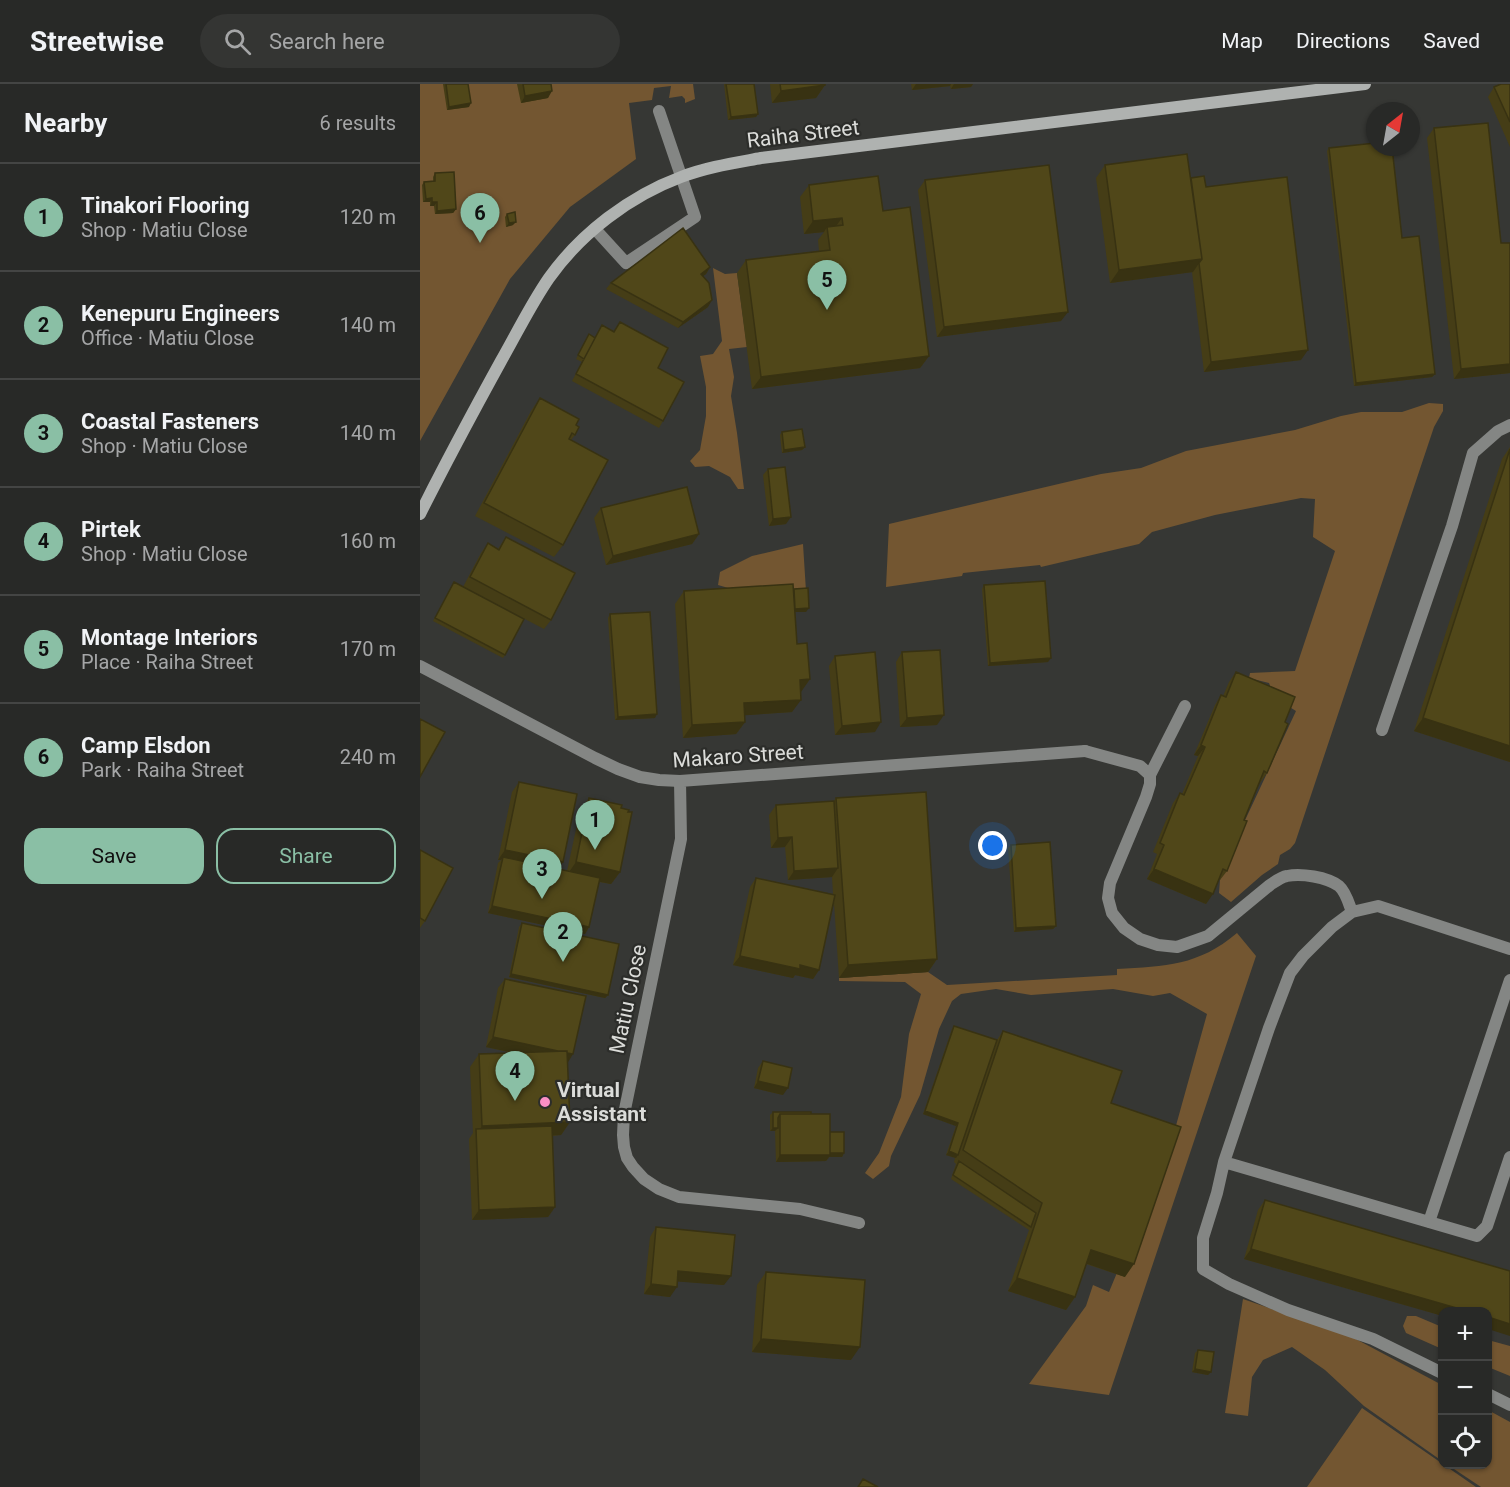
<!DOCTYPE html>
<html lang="en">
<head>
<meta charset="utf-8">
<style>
  body { margin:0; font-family:Roboto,sans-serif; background:#343533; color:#f1f3f6 }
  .controls { position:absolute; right:18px; bottom:18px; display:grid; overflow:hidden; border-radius:12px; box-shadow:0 2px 4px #0004 }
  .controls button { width:54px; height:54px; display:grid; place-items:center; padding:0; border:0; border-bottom:2px solid #444544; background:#282927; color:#f1f3f6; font:30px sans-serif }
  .compass { position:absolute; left:946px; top:18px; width:54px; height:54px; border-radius:50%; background:#282927; box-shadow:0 2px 4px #0004; rotate:31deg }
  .you { position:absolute; left:573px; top:762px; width:21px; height:21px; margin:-15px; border:4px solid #fff; border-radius:50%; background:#1a73e8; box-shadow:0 0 0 9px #1a73e833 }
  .badge { display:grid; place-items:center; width:39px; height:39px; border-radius:50%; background:#8abfa5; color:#111; font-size:20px; font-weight:700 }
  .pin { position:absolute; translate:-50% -50px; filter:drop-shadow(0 2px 3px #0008) }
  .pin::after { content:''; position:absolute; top:32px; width:21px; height:18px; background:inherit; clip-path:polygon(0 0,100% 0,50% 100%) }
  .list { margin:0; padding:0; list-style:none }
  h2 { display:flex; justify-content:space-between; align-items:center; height:78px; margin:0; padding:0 24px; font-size:26px }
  h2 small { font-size:20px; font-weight:400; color:#a5a6a7 }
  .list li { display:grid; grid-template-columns:39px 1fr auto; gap:18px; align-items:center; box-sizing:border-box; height:108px; padding:0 24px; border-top:2px solid #444544 }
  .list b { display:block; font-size:22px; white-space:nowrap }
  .list p { margin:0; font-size:20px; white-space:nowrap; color:#a5a6a7 }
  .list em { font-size:20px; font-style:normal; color:#a5a6a7 }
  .actions { display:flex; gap:12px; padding:18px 24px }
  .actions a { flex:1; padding:14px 0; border:2px solid #8abfa5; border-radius:18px; text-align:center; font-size:21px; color:#8abfa5 }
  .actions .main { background:#8abfa5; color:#111 }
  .icon { flex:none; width:33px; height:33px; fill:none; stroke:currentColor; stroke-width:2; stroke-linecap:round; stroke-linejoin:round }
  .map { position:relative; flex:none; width:1090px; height:1403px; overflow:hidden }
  header { display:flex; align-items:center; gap:36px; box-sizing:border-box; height:84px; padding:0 30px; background:#282927; border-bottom:2px solid #444544 }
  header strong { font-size:28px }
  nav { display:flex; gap:33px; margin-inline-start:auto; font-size:21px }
  .search { width:420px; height:54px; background:#343533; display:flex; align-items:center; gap:15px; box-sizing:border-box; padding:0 21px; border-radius:33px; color:#a5a6a7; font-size:22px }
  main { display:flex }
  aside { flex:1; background:#282927 }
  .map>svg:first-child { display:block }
  .green { fill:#735631 }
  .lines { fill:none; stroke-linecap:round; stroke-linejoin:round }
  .service { stroke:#848684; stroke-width:12 }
  .minor { stroke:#848684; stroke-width:12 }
  .secondary { stroke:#afb2b0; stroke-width:12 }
  .wall { fill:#453d16 }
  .shaded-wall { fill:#383212 }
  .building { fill:#504719; stroke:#383212; stroke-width:1.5 }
  .poi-dot { fill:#fb8fc5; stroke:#2c2d2a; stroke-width:2 }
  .labels { text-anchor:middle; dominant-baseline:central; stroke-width:4.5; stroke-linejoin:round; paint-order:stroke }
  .street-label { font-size:21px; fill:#dbdcd9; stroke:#2c2d2a }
  .poi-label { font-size:21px; font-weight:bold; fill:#dbdcd9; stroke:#2c2d2a; text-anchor:start }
</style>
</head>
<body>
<header>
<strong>Streetwise</strong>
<div class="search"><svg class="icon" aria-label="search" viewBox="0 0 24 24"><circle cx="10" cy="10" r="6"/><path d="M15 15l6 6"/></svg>Search here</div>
<nav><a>Map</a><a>Directions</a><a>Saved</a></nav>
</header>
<main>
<aside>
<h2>Nearby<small>6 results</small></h2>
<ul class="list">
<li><span class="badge">1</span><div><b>Tinakori Flooring</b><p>Shop · Matiu Close</p></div><em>120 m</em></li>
<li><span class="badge">2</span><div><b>Kenepuru Engineers</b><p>Office · Matiu Close</p></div><em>140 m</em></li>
<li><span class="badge">3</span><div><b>Coastal Fasteners</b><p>Shop · Matiu Close</p></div><em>140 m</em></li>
<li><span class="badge">4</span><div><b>Pirtek</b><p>Shop · Matiu Close</p></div><em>160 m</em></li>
<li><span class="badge">5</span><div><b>Montage Interiors</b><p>Place · Raiha Street</p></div><em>170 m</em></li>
<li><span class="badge">6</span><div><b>Camp Elsdon</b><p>Park · Raiha Street</p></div><em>240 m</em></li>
</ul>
<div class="actions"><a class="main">Save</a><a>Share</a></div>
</aside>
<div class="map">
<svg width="1090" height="1403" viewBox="0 0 1090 1403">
  <rect width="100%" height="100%" fill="#363734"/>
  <path class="green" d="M0,0H273L275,15L265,19V15L262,12L249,14L251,2L234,4L232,16L209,19L216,75L150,123L90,195L0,357Z
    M293,184L305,190L317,189L327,263L309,265L314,293L311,312L317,349L324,405H318L310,393L289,382L275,383L270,377L280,366L286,332V303L280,272L293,270L302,257Z
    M1009,319L1023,320V327L1014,343L875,759L870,765L860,771L858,780L842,791L811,818L799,809L800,796L820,747L876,627L855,614L849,599L829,594L830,589L875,587L915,467L893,453L895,415L881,414L795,431L732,448L719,460L621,483L620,481L543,489L542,492L466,503L469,440L681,390L721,384L766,367L875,346L921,332L941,328H982Z
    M383,460L386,507L322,508L298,501L300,488L332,472Z
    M817,849L836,872L689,1311L609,1300L666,1222L673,1201L689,1208L752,1056L787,930L750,909L733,912L693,905L611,911L576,905L541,910L532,917L519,945L500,1011L471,1072L469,1082L453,1095L445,1089L459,1069L481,1013L489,950L501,910L485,898L419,897V894L508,888L527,901L697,891V885C746,882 778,882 817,849Z
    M823,1215L932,1253L1022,1301V1377L944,1322L905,1286L872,1263L843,1276L832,1293L828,1332L805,1329Z
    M987,1232H996L1022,1243V1265L986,1249L983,1242Z
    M1068,1256L1090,1262V1292L1068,1283Z
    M942,1324L1056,1403H887Z
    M1068,1326L1090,1338V1403H1061L1028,1381L1068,1380Z"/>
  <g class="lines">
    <path class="service" d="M175,145L206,179L275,133L239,27
      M962,646L1032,442L1053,369L1078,347L1090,341
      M665,667L720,682L730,691V700L726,713L690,799L688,814L692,829L704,844L720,855L738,861L757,863L788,852L850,801C856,797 861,793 867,792C881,789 907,793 919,802C926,808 929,820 932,828
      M730,691L765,622
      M804,1078L1057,1152L1067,1142L1090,1073
      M1009,1138L1090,896
      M1022,1289L953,1255L868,1226L809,1200L783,1185V1154L797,1109L804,1078L849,944L870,889L883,872L912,843L932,828L958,822L1090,865
      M1068,1310L1090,1321"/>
    <path class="minor" d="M0,582L175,674L198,685L220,693L239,696L260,697L665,667
      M260,697L261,755L204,1030L203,1051L204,1063L207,1074L213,1083L224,1095L239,1105L259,1113L380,1125L439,1139"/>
    <path class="secondary" d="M0,430C26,378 53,328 81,277C97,249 111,220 129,194C161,149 210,112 261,93C287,83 314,79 341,74L945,0"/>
  </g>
  <path class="wall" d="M23,0H48L49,23L27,26Z
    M97,0H131L128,14L101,19Z
    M304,0H334L338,30L336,33L308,36Z
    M350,0H405V1L396,14L352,19Z
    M491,0H553L551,3L531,5L530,2L492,6Z
    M1090,0V63L1068,13L1074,3Z
    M1014,44L1090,289L1034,295L1007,54Z
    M909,64L982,154L1015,290L1012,293L934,302L907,67Z
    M685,81L771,94L786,103L881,276L784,288L772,188L690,199L676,94Z
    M15,89L36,125L33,129L15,130L14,122H10V118H3L2,101L4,98L13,97V93Z
    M505,96L641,237L517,253L498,106Z
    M389,101L463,127L509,272L500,284L332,305L317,189L326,176L399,167L398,156L404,148L384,150L380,113Z
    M87,130L93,141L86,143L85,133Z
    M290,183L286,190L283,192L288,223L258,244L186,205L191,199Z
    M200,238L238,284L243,337L239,344L152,297L162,278L156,275L169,250L175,253L182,241L194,247Z
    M120,314L156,341L155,351L151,356L143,461L134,473L55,432L111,327Z
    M362,348L385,363L382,366L362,369L360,351Z
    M1090,363V678L994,647L1082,375Z
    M348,385L366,440L349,442L343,391Z
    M181,424L279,450L272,460L186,481L174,434Z
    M86,453L131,536L124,545L43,503L61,469L68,459L78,465Z
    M34,498L85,571L83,574L13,537Z
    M564,501L628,578L568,582L562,505Z
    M374,505L386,528H375L377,560L390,595L380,608L372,628L325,631V638L316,650L263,654L255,520L264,507Z
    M190,530L235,634L195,636L188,534Z
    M482,568L517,641L480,643L476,578Z
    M415,572L455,648L415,651L409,582Z
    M816,588L865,638L847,689L840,699V698L824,736L807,787L800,796H799L786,820L727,795L737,770L733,768L753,719L760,709L762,710L778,672L774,671L795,621L801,611L803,612L809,598Z
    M99,698L138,785L147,787L160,727L169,714L201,724L200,788L191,800L179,798L169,843L165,850L68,829L78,779L81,776H78L92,708Z
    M416,714L517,875L508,888L419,894L414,819L399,886L393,895L375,891L373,894L313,881L330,803L336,794L413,810L412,793L368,796L365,763L351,764L349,731L356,721L414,717Z
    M591,761L636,842L633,845L594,848L588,764Z
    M0,766L5,837L0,844Z
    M102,839L188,911L185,914L89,893L99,843Z
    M85,895L147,979L150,1038L141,1051L132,1052L135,1123L128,1133L52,1136L49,1055L53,1049L50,983L59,970L92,969L66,963L78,904Z
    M534,942L577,956L583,947L691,1019L705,1193L666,1180L655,1213L646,1226L588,1207L609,1146L531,1095L536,1080L534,1078L535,1074L526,1071L536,1042L503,1030L532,945Z
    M343,977L363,1011L334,1004L338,984Z
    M353,1028L391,1030L410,1048L424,1069L422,1073H409L406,1077L356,1078L355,1047H350V1031Z
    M845,1116L1023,1227V1232L824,1175L838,1126Z
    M236,1143L304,1201L257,1197L250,1213L224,1210L230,1153Z
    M346,1188L431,1276L332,1268L337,1201Z
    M778,1266L788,1291L772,1288L775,1269Z"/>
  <path class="shaded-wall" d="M496,0H531L530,2L492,6Z
    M534,0H553L551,3L531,5Z
    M405,1L396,14L352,19L361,7Z
    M132,7L128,14L101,19L105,12Z
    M51,19L49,23L27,26L29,23Z
    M338,30L336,33L308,36L311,33Z
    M12,114L10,118H3L6,115Z
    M12,118H17L14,122H10Z
    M36,125L33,129L15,130L17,127Z
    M422,134L413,146L407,143L404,148L384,150L393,137Z
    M96,138L93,141L86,143L89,139Z
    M782,175L773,188L690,199L699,186Z
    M290,183L286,190L277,196L281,190Z
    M292,216L288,223L258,244L263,238Z
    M648,228L641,237L517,253L524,243Z
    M888,266L881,276L784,288L791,278Z
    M509,272L500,284L332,305L341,293Z
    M1090,280V289L1034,295L1041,285Z
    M1015,290L1012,293L934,302L936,299Z
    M385,363L382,366L362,369L364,366Z
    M371,433L366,440L349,442L353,435Z
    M279,450L272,460L186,481L193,472Z
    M389,524L386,528H370L372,525Z
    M631,574L628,578L568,582L570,579Z
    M390,595L381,608L371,609L380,596Z
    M381,616L372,628L315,632L324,619Z
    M237,630L235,634L195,636L198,633Z
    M524,631L517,641L480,643L487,634Z
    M1003,634L1090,662V678L994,647Z
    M325,638L316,650L263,654L272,641Z
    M461,638L455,648L415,651L422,642Z
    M781,661L785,663L778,672L774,671Z
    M372,753L365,763L351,764L358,754Z
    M85,766L143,778L136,788L83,773L81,776H78Z
    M156,778L200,788L191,800L147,791Z
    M418,784L412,793L368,796L374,787Z
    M734,785L793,810L786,820L727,795Z
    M72,822L169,843L165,850L68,829Z
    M636,842L633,845L594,848L596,844Z
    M320,872L380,881L399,886L393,895L375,891L373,894L313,881Z
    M517,875L508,888L419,894L428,881Z
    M91,890L188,911L185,914L89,893Z
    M73,953L153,970L147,980L66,963Z
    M338,997L368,1004L363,1011L334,1004Z
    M505,1027L538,1039L536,1042L503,1030Z
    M150,1038L141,1051L56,1054V1051L62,1042Z
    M353,1044H358L355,1047H350Z
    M529,1067L538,1071L536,1074L526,1071Z
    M424,1069L422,1073H409L406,1077L356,1078L360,1071Z
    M135,1123L128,1133L52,1136L59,1126Z
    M831,1165L1047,1227H1023V1232L824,1175Z
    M671,1166L714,1180L705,1193L662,1178Z
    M258,1187L311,1192L304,1201L251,1197Z
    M597,1194L655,1213L646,1226L588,1207Z
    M231,1200L257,1203L250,1213L224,1210Z
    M1068,1233L1090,1240V1252L1068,1245Z
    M341,1255L440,1263L431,1276L332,1268Z
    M775,1285L791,1288L788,1291L772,1288Z"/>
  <path class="building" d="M26,0H48L51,19L29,23Z
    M103,0H131L132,7L105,12Z
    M306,0H334L338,30L311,33Z
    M360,0H405V1L361,7Z
    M1081,0H1090V38L1074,3Z
    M1068,39L1081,159H1090V280L1041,285L1014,44Z
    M955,59V63H972L982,154L999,152L1015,290L936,299L909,64Z
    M767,70L782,175L699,186L685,81Z
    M629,81L648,228L524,243L505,96Z
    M34,88L36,125L17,127V118H12V114L6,115L4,98L15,97V89Z
    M458,92L463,127L490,123L509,272L341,293L326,176L410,166L407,143L423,141L422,134L393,137L389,101Z
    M784,92L786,103L867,93L888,266L791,278L779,179L782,175L771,94Z
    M95,128L96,138L89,139L87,130Z
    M263,144L290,183L281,190L289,199L292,216L263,238L191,199Z
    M200,238L248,264L238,284L264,298L243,337L156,290L182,241L194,248Z
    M169,250L175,254L164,275L158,271Z
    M120,314L159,335L156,341L159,343L155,351L152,349L149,355L188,376L143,461L64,419Z
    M382,345L385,363L364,366L362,348Z
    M1090,365V662L1003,634Z
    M365,383L371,433L353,435L348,385Z
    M267,403L279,450L193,472L181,424Z
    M86,453L155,489L131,536L50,493L68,459L79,466Z
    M625,497L631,574L570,579L564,501Z
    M34,498L104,535L85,571L15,534Z
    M373,500L377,560L387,559L390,595L380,596L381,616L324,619L325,638L272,641L264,507Z
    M388,504L389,524L375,525L374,505Z
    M230,528L237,630L198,633L190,530Z
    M520,566L524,631L487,634L482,568Z
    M455,568L461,638L422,642L415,572Z
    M816,588L875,613L865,638L868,640L847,689L844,687L824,736L827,737L807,787L803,785L793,810L734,785L744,761L740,759L760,709L764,711L785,663L781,661L801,611L806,613Z
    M0,635L25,648L0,693Z
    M99,698L157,710L143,778L85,766Z
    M506,708L517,875L428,881L416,714Z
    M169,714L202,721L201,724L209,726L208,728H212L200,788L156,778Z
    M414,717L418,784L374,787L372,753L358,754L356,721Z
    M630,758L636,842L596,844L591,761Z
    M0,766L33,784L5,837L0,834Z
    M83,773L180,794L169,843L72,822Z
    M336,794L415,811L399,886L380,881V885L320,872Z
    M102,839L199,860L188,911L91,890Z
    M85,895L166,912L153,970L147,969V967H138L73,953Z
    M534,942L577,956L538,1071L529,1067L538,1039L505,1027Z
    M583,947L702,987L691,1019L761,1043L714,1180L671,1166L655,1213L597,1194L622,1119L543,1066Z
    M147,967L150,1038L62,1042L59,970Z
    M343,977L372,984L368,1004L338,997Z
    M353,1028H391V1030H360L358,1034V1044H353Z
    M360,1030H410V1071H360Z
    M132,1042L135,1123L59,1126L56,1045Z
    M410,1048H424V1069H410Z
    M539,1077L616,1129L611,1143L533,1091Z
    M845,1116L1090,1187V1240L1068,1233V1227H1047L831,1165Z
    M236,1143L315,1151L311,1192L258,1187L257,1203L231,1200Z
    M346,1188L445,1196L440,1263L341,1255Z
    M778,1266L794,1268L791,1288L775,1285Z
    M443,1395L458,1403H438Z"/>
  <circle class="poi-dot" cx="125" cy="1018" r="6"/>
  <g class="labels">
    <g class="street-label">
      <text transform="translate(383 50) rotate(-7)">Raiha Street</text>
      <text transform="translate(318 672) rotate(-4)">Makaro Street</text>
      <text transform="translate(208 915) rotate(-78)">Matiu Close</text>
    </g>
    <g class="poi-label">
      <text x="137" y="1006">Virtual<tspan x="137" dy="24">Assistant</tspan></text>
    </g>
  </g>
</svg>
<div class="controls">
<button>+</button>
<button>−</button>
<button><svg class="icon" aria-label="locate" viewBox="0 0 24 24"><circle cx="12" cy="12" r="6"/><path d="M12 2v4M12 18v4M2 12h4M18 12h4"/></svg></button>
</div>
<svg class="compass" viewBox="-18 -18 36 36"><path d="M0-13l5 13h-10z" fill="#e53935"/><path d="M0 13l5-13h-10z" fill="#a5a6a7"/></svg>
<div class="you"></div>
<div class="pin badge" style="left:175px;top:766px">1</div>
<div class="pin badge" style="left:143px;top:878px">2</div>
<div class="pin badge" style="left:122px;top:815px">3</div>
<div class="pin badge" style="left:95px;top:1017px">4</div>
<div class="pin badge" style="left:407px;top:226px">5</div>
<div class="pin badge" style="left:60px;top:159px">6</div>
</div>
</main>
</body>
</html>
